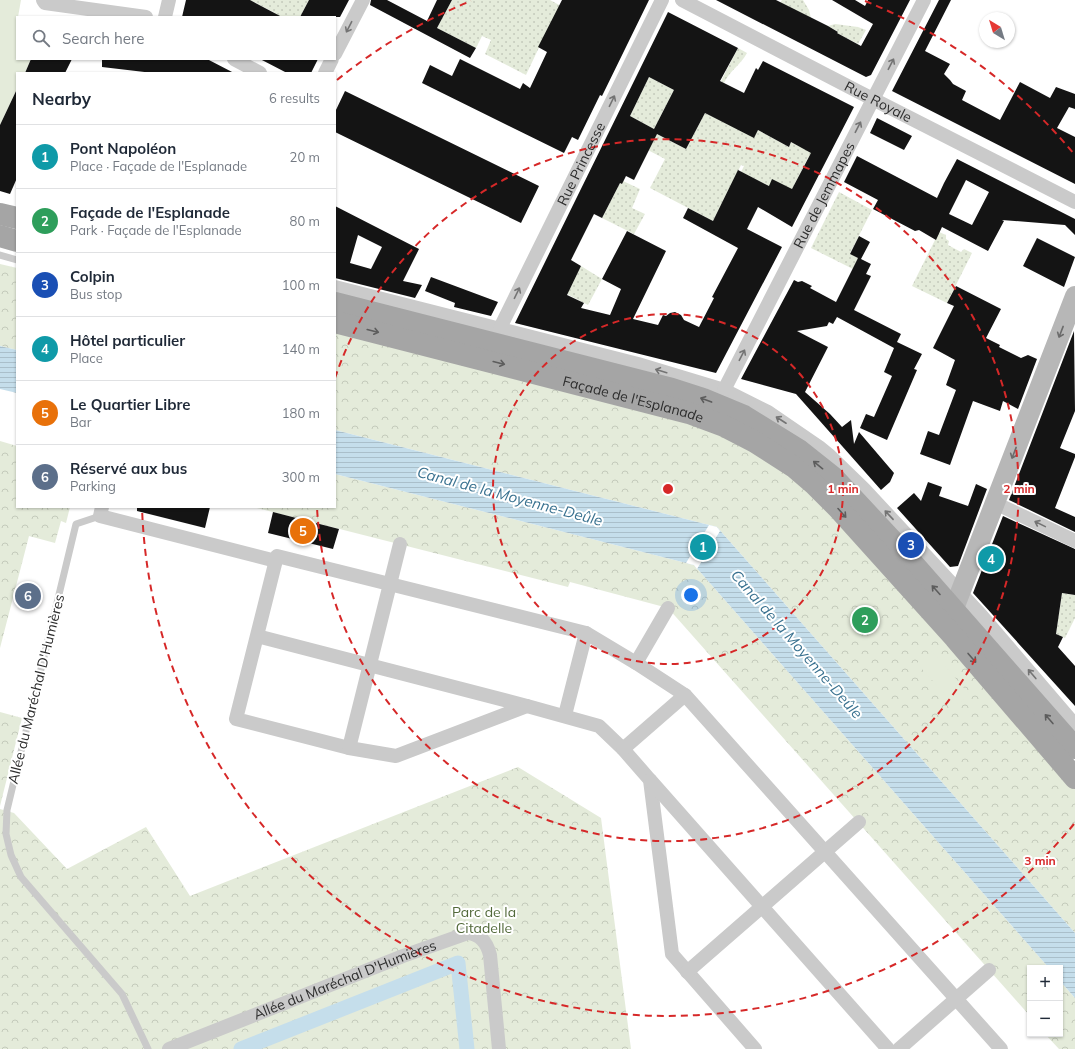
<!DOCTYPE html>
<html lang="en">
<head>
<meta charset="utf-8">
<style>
  body { margin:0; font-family:Mulish,sans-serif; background:#f2f2f3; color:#1f2937 }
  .controls { position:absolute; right:12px; bottom:12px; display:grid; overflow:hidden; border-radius:0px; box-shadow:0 1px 3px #0004 }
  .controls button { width:36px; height:36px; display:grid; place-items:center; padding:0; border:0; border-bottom:1px solid #e0e1e3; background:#fff; color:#1f2937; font:20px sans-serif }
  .compass { position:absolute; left:979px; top:12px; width:36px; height:36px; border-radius:50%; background:#fff; box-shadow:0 1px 3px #0004; rotate:322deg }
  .you { position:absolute; left:691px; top:595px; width:14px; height:14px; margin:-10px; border:3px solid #fff; border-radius:50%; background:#1a73e8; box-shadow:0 0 0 6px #1a73e833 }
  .badge { display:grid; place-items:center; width:26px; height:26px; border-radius:50%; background:#b45309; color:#fff; font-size:13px; font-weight:700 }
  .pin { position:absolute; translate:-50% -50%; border:2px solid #fff; box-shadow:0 1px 4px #0006 }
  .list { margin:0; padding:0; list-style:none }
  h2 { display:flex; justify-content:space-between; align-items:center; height:52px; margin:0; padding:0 16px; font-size:17px }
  h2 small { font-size:13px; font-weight:400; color:#747a83 }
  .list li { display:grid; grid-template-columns:26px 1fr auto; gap:12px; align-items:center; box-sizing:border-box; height:64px; padding:0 16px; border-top:1px solid #e0e1e3 }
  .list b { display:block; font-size:15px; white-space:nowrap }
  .list p { margin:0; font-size:13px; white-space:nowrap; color:#747a83 }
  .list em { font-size:13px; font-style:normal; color:#747a83 }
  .icon { flex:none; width:22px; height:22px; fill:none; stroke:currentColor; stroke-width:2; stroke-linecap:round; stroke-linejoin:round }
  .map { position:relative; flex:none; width:1075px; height:1049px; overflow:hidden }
  .search { position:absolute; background:#fff; box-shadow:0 1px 3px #0004; left:16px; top:16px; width:320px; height:44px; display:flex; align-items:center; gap:10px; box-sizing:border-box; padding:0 14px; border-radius:0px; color:#747a83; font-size:15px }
  .panel { position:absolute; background:#fff; box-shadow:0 1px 3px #0004; left:16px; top:72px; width:320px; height:436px; border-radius:0px }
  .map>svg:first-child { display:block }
  .grass { fill:url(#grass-dots) }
  .forest { fill:url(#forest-crowns) }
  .pitch { fill:#e4ebda }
  .water { fill:url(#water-rules) }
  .pier { fill:#fff }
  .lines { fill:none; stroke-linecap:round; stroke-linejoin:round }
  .canal { stroke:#c5deeb; stroke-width:15 }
  .building { fill:#141414; fill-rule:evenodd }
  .lane { stroke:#cacaca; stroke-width:7 }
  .street { stroke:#cacaca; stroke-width:14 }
  .secondary { stroke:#b7b7b7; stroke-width:20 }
  .primary { stroke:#a5a5a5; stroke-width:22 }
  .oneway { stroke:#747474 }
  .oneway2 { stroke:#5d5d5d }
  .oneway3 { stroke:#6b6b6b }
  .ring { fill:none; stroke:#d62828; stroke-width:2; stroke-dasharray:7 5 }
  .labels { text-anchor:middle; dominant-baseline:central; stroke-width:4; stroke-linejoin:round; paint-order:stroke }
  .street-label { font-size:14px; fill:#2d2d2d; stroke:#fff }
  .park-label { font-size:14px; fill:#52693a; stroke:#fff }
  .water-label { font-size:15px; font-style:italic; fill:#3a7290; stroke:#fff }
  .centre { fill:#d62828; stroke:#fff; stroke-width:2 }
  .ring-label { font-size:12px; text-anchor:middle; font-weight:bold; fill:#d62828; stroke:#fff; stroke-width:4; stroke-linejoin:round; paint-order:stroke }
</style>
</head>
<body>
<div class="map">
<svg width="1075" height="1049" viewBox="0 0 1075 1049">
  <defs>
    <pattern id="grass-dots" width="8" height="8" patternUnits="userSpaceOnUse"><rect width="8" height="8" fill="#e4ebda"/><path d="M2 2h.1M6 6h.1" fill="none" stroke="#c4cabb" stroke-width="1.8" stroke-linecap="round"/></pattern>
    <pattern id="forest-crowns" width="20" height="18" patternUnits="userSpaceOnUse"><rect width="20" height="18" fill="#e4ebda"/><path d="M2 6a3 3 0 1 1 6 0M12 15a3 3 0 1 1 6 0" fill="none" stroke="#c4cabb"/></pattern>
    <pattern id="water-rules" width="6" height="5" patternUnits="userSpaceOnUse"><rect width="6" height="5" fill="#c5deeb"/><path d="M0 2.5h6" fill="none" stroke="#aabfca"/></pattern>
  </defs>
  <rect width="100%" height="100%" fill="#fff"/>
  <path class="grass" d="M250,0H309L300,17H273L275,13Z
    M452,0H550L561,6L552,20L526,75L485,54L491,40L482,36L476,48L437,28Z
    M782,0H803L809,10L811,18L779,4Z
    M835,24L858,27L866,30L858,44L837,33V31L828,26Z
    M738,48L747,53C740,66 730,70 724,83L721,81Z
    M649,77L674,90L654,129L630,116Z
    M705,113L754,137L758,130L789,147L791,142L798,146L820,150L808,158L792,189L769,186L741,172L744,166L741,165L713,221L650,188L665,159L644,148L653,132L686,149Z
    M623,181L640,189L632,208L645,214L634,234L602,218L620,183L622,184Z
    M839,192L872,210L850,253L858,258L853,269L811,248Z
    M939,232L946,235V239L949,241L948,245L961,252L964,249L972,253L947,303L912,286Z
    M581,266L602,279L588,305L567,294Z
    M1062,593L1075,595V618L1065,638L1056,634Z"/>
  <path class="forest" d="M0,264L17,268V350L0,346Z
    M335,328L721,431L801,482L1075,784V933L717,527L335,430Z
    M0,441L17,446V507H70L66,523L61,521L55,543L29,536L0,648Z
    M335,474L694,565L1049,968H1030V1016L668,608L570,582L568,587L253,507H335Z
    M0,712L22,718L0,806Z
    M518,767L601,818L631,1049H0V809L14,813L67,869L146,827L190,896Z
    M1060,981L1075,998V1049H1059L1045,1034H1060Z"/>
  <path class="pitch" d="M0,0H21L18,17H17V59H31L25,73H17V89L0,125Z
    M932,651L970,695L955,706L917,663Z"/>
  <path class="water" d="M0,346L17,350V393L0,389Z
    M335,430L717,527L1075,933V998L1060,981V968H1049L694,565L335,474Z"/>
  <path class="pier" d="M709,525L717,527L720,531L697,569L694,565L686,563Z"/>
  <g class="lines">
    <path class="canal" d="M241,1049L458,963L467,1049"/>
  </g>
  <path class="building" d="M186,0H250L282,17H182Z
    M309,0H349L340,17H300Z
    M371,0H387L427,21L437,0H452L437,28L476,48L470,58L370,5Z
    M562,0H649L602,96L600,95L578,140L572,137L564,153L422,83L430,65L452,76L460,59L520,89L523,83L530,88L547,52L538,47Z
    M716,0H776L828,26L838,32L837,33L861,46L873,24L832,0H855L865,6L868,0H910L871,75L866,77Z
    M939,0H951L925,51L950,64L944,74L950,80L953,84L966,91L962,100L1000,120L1020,82L1050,98L1056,87L1075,94V109L1069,107L1057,128L1075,137V184L892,91Z
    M668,12L738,48L720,81L744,93L756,68L758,70L763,61L854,107L792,227L758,207L747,229L782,247L716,373L515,323ZM649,77L674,90L654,129L630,116ZM705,113L754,138L758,130L789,147L791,142L811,153L792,189L772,179L769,186L738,170L713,221L688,208L683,218L738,248L712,297L714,298L699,327L684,320L681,315L675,312L670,313L666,316L663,315L658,325L633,319L666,251L627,231L602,279L621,289L610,315L581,308L584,303L567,295L581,266L571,260L594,214L602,218L620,183L622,184L626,176L634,180L657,134L686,149Z
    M31,59H72L65,73H25Z
    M102,59H207L234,73H153L102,67Z
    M260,59H318L311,73H287Z
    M17,89V178L10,194L0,191V125Z
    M345,91L539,186L521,223L335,132V112Z
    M877,118L912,136L904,150L870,133Z
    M857,156L937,198L944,183L957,159L1075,219V235L1065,225L1002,220L1004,221L988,251L942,227L936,240L919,230L915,231L873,209L878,200L844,182ZM966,180L989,192L972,225L949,214Z
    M335,206L419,249L403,281L422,285L415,298L335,278ZM358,235L382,247L371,269L350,263Z
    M859,236L870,242L861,259L871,264L866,274L871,276L854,310L901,334L897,342L922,354L914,369L917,370L887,440L860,428L866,414L874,417L892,376L884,372L894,348L837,317L833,324L829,322L827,326L797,331L828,347L805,392L830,414L842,427L851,420L854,444L859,432L894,473L890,482L881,490L796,394L741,379L794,280L798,282L802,281L812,286L810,288L836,302L858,258L850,254Z
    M1037,238L1075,257L1064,287L1023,266Z
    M431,277L498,302L491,316L454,307L455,303L425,291Z
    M956,286L1001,309L986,338L1000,345L999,347L1021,358L1028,355L1037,359L1018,409L1003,401L1000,411L973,401L950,465L920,454L928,431L939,435L956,390L946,385L955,360L933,348L954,306L947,303Z
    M1074,331L1075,411L1060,448L1075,454V457L1055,508L1075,517V532L1009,500Z
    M928,482L942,487L939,496L968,506L976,484L987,489L958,566L950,567L897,508L914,493L921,501Z
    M137,507H210L205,528L137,511Z
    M273,512L339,529L333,549L268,533Z
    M1003,516L1075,549V595L1062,593L1056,634L1063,637L1058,647L1075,666V706L973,593Z"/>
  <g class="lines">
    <path class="lane" d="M0,255L17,260
      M100,516L76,524L7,810L6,834L11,855L21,877L122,994L148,1049"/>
    <g class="street">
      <path d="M43,0L45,3L146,17"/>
      <path id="s1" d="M682,0L859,92L1075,202"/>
      <path d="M165,17L169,0"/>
      <path d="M335,54L363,0"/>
      <path d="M234,59L260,73"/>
      <path d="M325,73L332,59"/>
      <path d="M335,287L638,364L724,390L768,412L819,447L830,456L864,489L981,615L1075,725"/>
      <path id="s2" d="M500,328L662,0"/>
      <path id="s3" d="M724,390L924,0"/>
      <path d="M995,503L1075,541"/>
      <path d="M102,507L100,516L276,561"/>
      <path d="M257,636L527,706L396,756L349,748L236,719L277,556L586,633L636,663L685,695L1001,1049"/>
      <path d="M636,663L668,608"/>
      <path d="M527,706L599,726L623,749L650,780L672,954L755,1049"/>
      <path d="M565,715L586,633"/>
      <path d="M349,748L400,544"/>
      <path d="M623,749L685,695"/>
      <path d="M650,780L888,1049"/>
      <path d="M687,972L859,822"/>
      <path id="s4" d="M169,1049L403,956L468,933C481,934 487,943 490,955L499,1049"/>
      <path d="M899,1049L989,970"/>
    </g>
    <path class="secondary" d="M948,624L1075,296"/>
    <g class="primary">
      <path d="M0,214L17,218"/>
      <path d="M0,236L17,241"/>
      <path d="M335,303L672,389L703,399L744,416L799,450L833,477L901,550L1075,748"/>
      <path id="s5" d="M335,322L689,413L724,426L755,442L794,467L815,485L837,507L955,638L1075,778"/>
    </g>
  </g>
  <defs><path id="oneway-shaft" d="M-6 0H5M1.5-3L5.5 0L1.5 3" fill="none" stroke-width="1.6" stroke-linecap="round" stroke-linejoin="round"/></defs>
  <g class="oneway">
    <use href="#oneway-shaft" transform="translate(349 27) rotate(117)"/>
    <use href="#oneway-shaft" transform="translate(891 64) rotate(-63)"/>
    <use href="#oneway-shaft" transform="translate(612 101) rotate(-64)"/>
    <use href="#oneway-shaft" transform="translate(858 127) rotate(-63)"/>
    <use href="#oneway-shaft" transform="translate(517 293) rotate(-64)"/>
    <use href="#oneway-shaft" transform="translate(742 355) rotate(-63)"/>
    <use href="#oneway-shaft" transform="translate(661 371) rotate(-163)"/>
    <use href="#oneway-shaft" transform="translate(781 420) rotate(-147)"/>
    <use href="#oneway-shaft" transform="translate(889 515) rotate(-133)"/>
    <use href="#oneway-shaft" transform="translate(1040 524) rotate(-154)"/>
    <use href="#oneway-shaft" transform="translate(1032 674) rotate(-130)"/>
  </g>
  <g class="oneway2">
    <use href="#oneway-shaft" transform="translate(373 331) rotate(14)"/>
    <use href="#oneway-shaft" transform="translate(499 363) rotate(14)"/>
    <use href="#oneway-shaft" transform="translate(706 400) rotate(-160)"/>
    <use href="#oneway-shaft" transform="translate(818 465) rotate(-141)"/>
    <use href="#oneway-shaft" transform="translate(842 513) rotate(48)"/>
    <use href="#oneway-shaft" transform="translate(936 590) rotate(-132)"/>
    <use href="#oneway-shaft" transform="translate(972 658) rotate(49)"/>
    <use href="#oneway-shaft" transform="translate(1049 719) rotate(-131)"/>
  </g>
  <g class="oneway3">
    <use href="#oneway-shaft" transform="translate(1061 332) rotate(111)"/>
    <use href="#oneway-shaft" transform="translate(1014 453) rotate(111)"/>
  </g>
  <g class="ring">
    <circle cx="668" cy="489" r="175"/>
    <path d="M335 378A351 351 0 1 1 317 507"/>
    <path d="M1074 824A526 526 0 0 1 142 507M337 80A526 526 0 0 1 471 1M865 1A526 526 0 0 1 1074 154"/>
  </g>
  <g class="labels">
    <g class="street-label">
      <text stroke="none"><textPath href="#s1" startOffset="221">Rue Royale</textPath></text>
      <text stroke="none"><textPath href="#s2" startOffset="183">Rue Princesse</textPath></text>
      <text stroke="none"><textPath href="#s3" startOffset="219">Rue de Jemmapes</textPath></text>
      <text stroke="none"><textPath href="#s5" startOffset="308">Façade de l'Esplanade</textPath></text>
      <text transform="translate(36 689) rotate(-76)">Allée du Maréchal D'Humières</text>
      <text stroke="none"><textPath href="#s4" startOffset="189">Allée du Maréchal D'Humières</textPath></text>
    </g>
    <g class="park-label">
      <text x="484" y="912">Parc de la<tspan x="484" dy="16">Citadelle</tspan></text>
    </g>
    <g class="water-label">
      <text transform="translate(510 496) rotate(15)">Canal de la Moyenne-Deûle</text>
      <text transform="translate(797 644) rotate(49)">Canal de la Moyenne-Deûle</text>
    </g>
  </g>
  <circle cx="668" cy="489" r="6" class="centre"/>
  <g class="ring-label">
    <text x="843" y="493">1 min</text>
    <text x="1019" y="493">2 min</text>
    <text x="1040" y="865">3 min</text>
  </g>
</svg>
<div class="controls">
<button>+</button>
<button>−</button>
</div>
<svg class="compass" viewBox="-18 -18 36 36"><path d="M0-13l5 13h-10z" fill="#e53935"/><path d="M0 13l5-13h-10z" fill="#747a83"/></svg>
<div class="you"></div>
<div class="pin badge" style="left:703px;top:547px;background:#0f9aa8">1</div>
<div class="pin badge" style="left:865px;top:620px;background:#2e9e5b">2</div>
<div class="pin badge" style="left:911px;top:545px;background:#1a4fb4">3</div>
<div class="pin badge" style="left:991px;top:559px;background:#0f9aa8">4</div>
<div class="pin badge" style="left:303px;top:531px;background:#e8710a">5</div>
<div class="pin badge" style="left:28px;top:596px;background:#5c6f8a">6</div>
<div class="search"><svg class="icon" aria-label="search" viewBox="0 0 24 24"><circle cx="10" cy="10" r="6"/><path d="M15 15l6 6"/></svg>Search here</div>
<section class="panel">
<h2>Nearby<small>6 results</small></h2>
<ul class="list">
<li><span class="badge" style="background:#0f9aa8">1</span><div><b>Pont Napoléon</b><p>Place · Façade de l'Esplanade</p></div><em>20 m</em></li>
<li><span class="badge" style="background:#2e9e5b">2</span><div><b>Façade de l'Esplanade</b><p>Park · Façade de l'Esplanade</p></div><em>80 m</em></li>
<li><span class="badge" style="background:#1a4fb4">3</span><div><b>Colpin</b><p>Bus stop</p></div><em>100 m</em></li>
<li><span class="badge" style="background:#0f9aa8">4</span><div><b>Hôtel particulier</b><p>Place</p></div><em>140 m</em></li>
<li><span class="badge" style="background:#e8710a">5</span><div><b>Le Quartier Libre</b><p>Bar</p></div><em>180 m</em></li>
<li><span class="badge" style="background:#5c6f8a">6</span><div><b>Réservé aux bus</b><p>Parking</p></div><em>300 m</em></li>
</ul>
</section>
</div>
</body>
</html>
